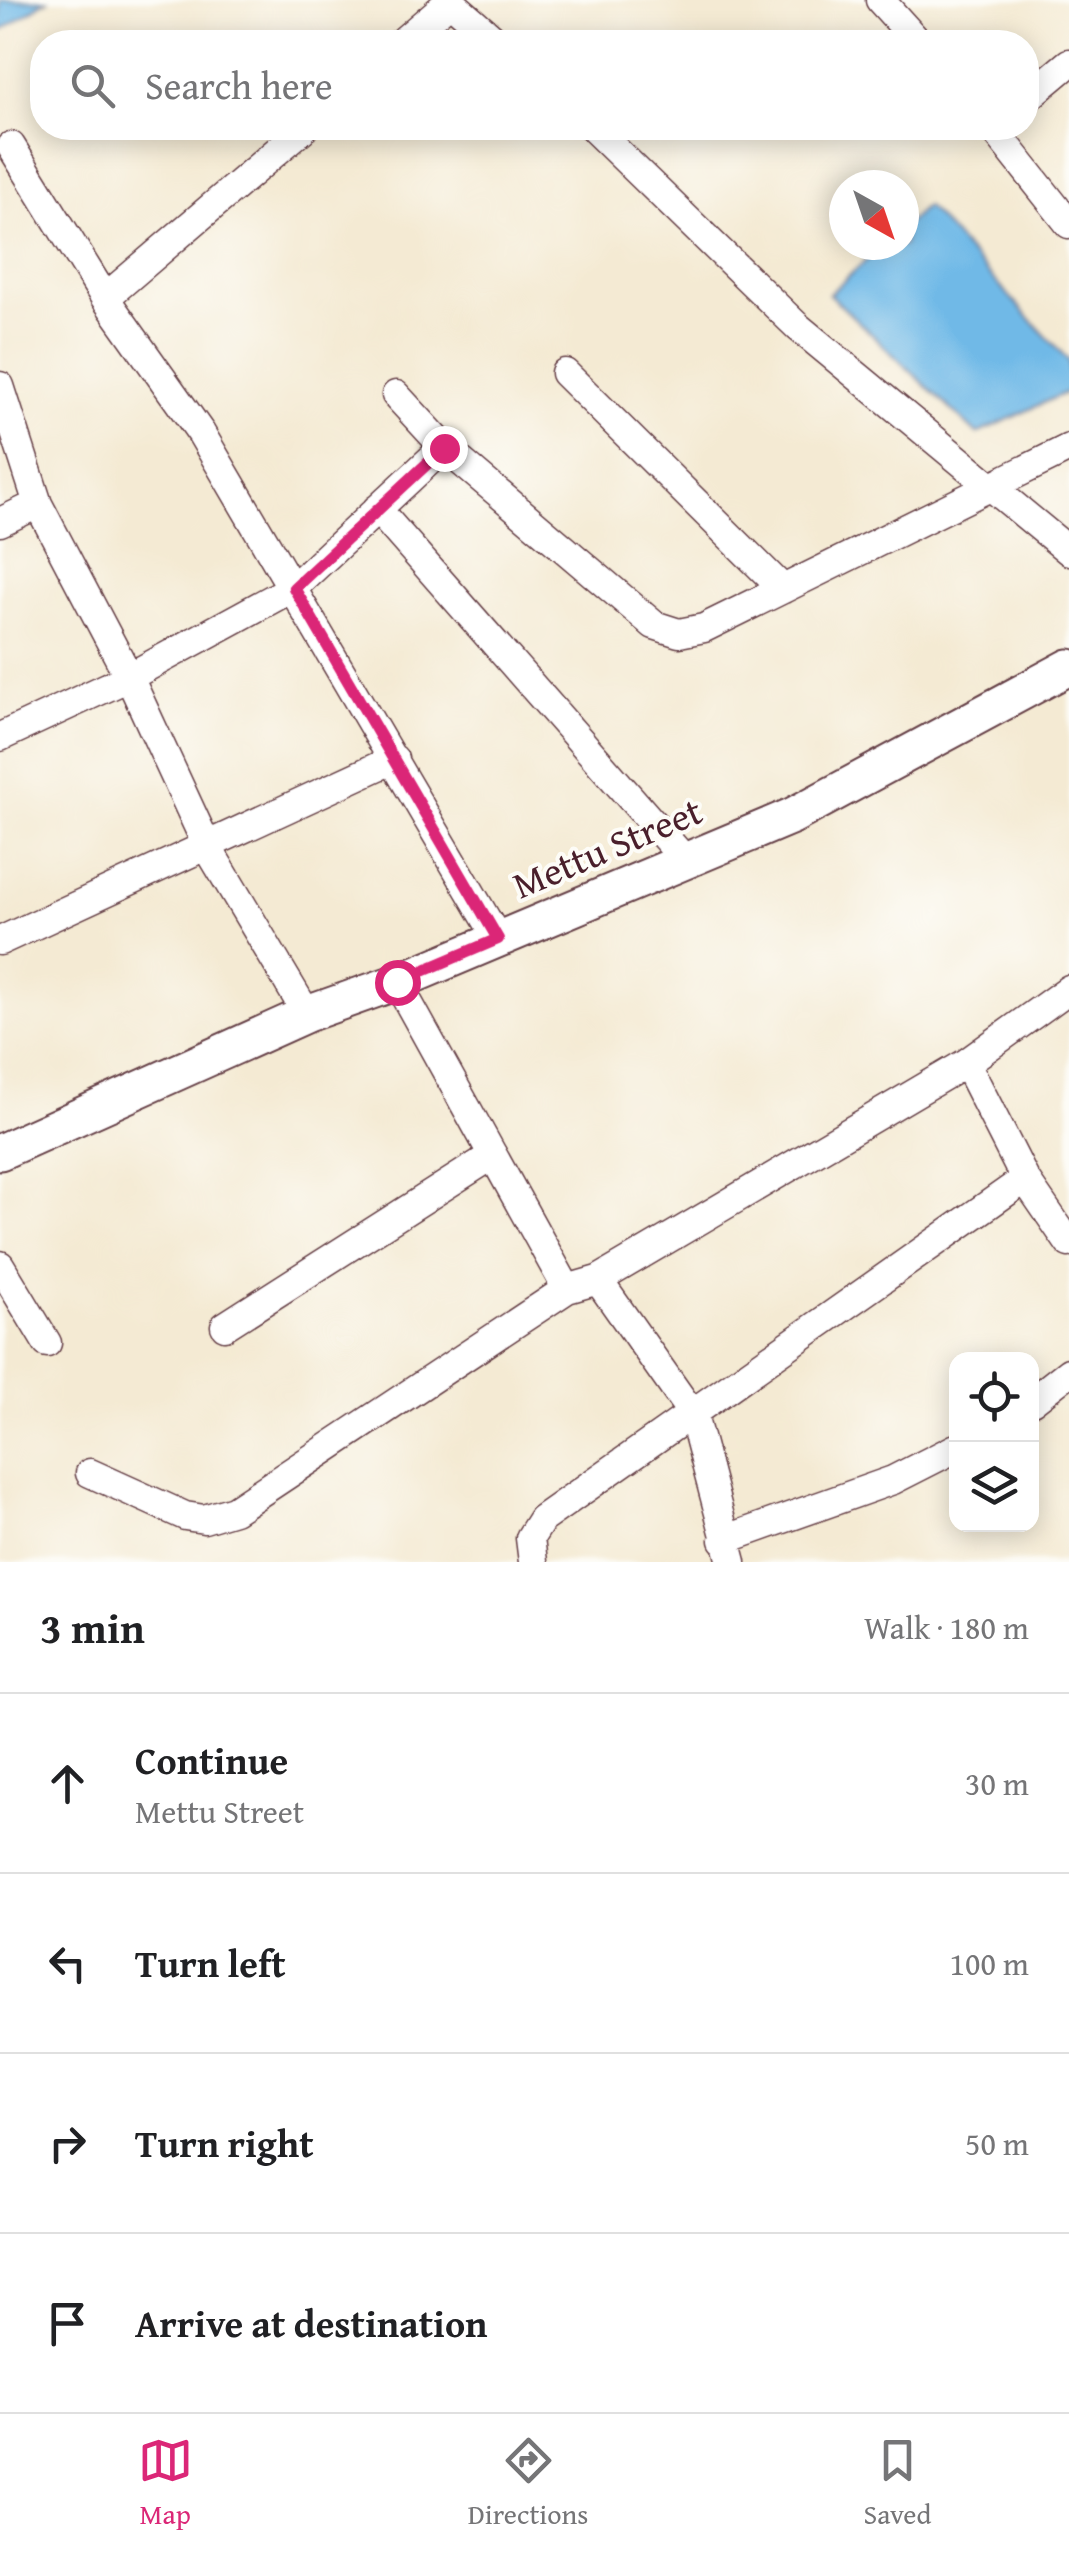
<!DOCTYPE html>
<html lang="en">
<head>
<meta charset="utf-8">
<style>
  body { margin:0; font-family:"Gentium Book Plus",serif; background:#f6f6f6; color:#202124 }
  .controls { position:absolute; right:30px; bottom:30px; display:grid; overflow:hidden; border-radius:20px; box-shadow:0 5px 25px #0003 }
  .controls button { width:90px; height:90px; display:grid; place-items:center; padding:0; border:0; border-bottom:2px solid #e0e0e0; background:#fff; color:#202124; font:50px sans-serif }
  .compass { position:absolute; left:829px; top:170px; width:90px; height:90px; border-radius:50%; background:#fff; box-shadow:0 5px 25px #0003; rotate:140deg }
  .stop { position:absolute; width:30px; height:30px; margin:-22px; border:8px solid #db2777; border-radius:50%; background:#fff }
  .stop.end { background:#db2777; border-color:#fff; box-shadow:0 2px 10px #0008 }
  .list { margin:0; padding:0; list-style:none }
  h2 { display:flex; justify-content:space-between; align-items:center; height:130px; margin:0; padding:0 40px; font-size:42px }
  h2 small { font-size:32px; font-weight:400; color:#757577 }
  .list li { display:grid; grid-template-columns:65px 1fr auto; gap:30px; align-items:center; box-sizing:border-box; height:180px; padding:0 40px; border-top:2px solid #e0e0e0 }
  .list b { display:block; font-size:38px; white-space:nowrap }
  .list p { margin:0; font-size:32px; white-space:nowrap; color:#757577 }
  .list em { font-size:32px; font-style:normal; color:#757577 }
  .icon { flex:none; width:55px; height:55px; fill:none; stroke:currentColor; stroke-width:2; stroke-linecap:round; stroke-linejoin:round }
  .map { position:relative; flex:none; width:1069px; height:1562px; overflow:hidden }
  .search { position:absolute; background:#fff; box-shadow:0 5px 25px #0003; left:30px; right:30px; top:30px; height:110px; display:flex; align-items:center; gap:25px; box-sizing:border-box; padding:0 35px; border-radius:40px; color:#757577; font-size:38px }
  .sheet { height:850px; background:#fff }
  nav { display:flex; justify-content:space-around; align-items:center; box-sizing:border-box; height:140px; border-top:2px solid #e0e0e0; background:#fff; font-size:28px; color:#757577 }
  nav a { display:grid; justify-items:center; gap:5px }
  nav .on { color:#db2777 }
  .map>svg:first-child { display:block }
  .water { fill:#6fb9e7; stroke:#5c6c89; stroke-width:2.5 }
  .lines { fill:none; stroke-linecap:round; stroke-linejoin:round }
  .minor-casing { stroke:#643d44; stroke-width:31 }
  .tertiary-casing { stroke:#643d44; stroke-width:39 }
  .minor { stroke:#fff; stroke-width:28 }
  .tertiary { stroke:#fff; stroke-width:35 }
  .route { stroke:#db2777; stroke-width:12 }
  .labels { text-anchor:middle; dominant-baseline:central; stroke-width:8; stroke-linejoin:round; paint-order:stroke }
  .street-label { font-size:38px; fill:#4a1f2b; stroke:#fdfcf7 }
</style>
</head>
<body>
<div class="map">
<svg width="1069" height="1562" viewBox="0 0 1069 1562">
  <rect width="100%" height="100%" fill="#fdfcf7"/>
  <filter id="ink" filterUnits="userSpaceOnUse"><feTurbulence type="fractalNoise" baseFrequency=".01" numOctaves="2"/><feDisplacementMap in="SourceGraphic" scale="20" xChannelSelector="R" yChannelSelector="G"/><feConvolveMatrix kernelMatrix="1 2 1 2 8 2 1 2 1" color-interpolation-filters="sRGB"/></filter>
  <filter id="wash" filterUnits="userSpaceOnUse"><feTurbulence type="fractalNoise" baseFrequency=".0048" numOctaves="4" result="noise"/><feDisplacementMap in="SourceGraphic" scale="40" xChannelSelector="R" yChannelSelector="G"/><feGaussianBlur stdDeviation="2.25" result="paint"/><feColorMatrix in="noise" values="0 0 0 0 0 0 0 0 0 0 0 0 0 0 0 0 0 1.4 0 .05"/><feComposite in="paint" operator="in"/></filter>
  <g filter="url(#wash)">
    <rect width="100%" height="100%" fill="#f4ead3"/>
    <path class="water" d="M0,0H47L0,32Z
      M926,206L1069,361V391L977,434L829,294L883,245H904V226Z"/>
  </g>
  <g filter="url(#ink)">
    <g class="lines">
      <g class="minor-casing">
        <path id="minor" d="M449,0L497,42
          M880,0L918,42
          M402,42L450,1
          M1026,99L1069,63
          M593,128L798,327L1069,551
          M993,128L1069,224
          M11,146L105,298L201,433L498,939
          M105,298L304,128
          M565,373L783,589
          M0,386L38,504
          M396,395L444,447L654,625L679,633L704,628L1069,448
          M377,509L685,860
          M0,522L38,504L129,677L208,848L307,1014
          M0,737L129,677L294,587L444,447
          M0,941L394,759
          M397,982L567,1289L598,1280L693,1415L732,1562
          M1069,989L966,1063L1025,1179L1069,1243
          M0,1265L47,1343
          M598,1280L966,1063
          M225,1326L493,1155
          M1032,1401L1069,1372
          M90,1473L185,1516L204,1519L234,1510L567,1289
          M724,1540L893,1480L956,1448
          M533,1562L530,1538L542,1519L1025,1179"/>
      </g>
      <g class="tertiary-casing">
        <path id="tertiary" d="M0,1152L307,1014L397,982L792,816L1069,667"/>
      </g>
      <use href="#minor" class="minor"/>
      <use href="#tertiary" class="tertiary"/>
    </g>
  </g>
  <g class="lines" filter="url(#ink)">
    <path class="route" d="M397,982L498,939L294,588L444,448"/>
  </g>
  <g class="labels">
    <g class="street-label">
      <text transform="translate(607 847) rotate(-23)">Mettu Street</text>
    </g>
  </g>
</svg>
<div class="controls">
<button><svg class="icon" aria-label="locate" viewBox="0 0 24 24"><circle cx="12" cy="12" r="6"/><path d="M12 2v4M12 18v4M2 12h4M18 12h4"/></svg></button>
<button><svg class="icon" aria-label="layers" viewBox="0 0 24 24"><path d="M12 4l9 5-9 5-9-5zM3 14l9 5 9-5"/></svg></button>
</div>
<svg class="compass" viewBox="-18 -18 36 36"><path d="M0-13l5 13h-10z" fill="#e53935"/><path d="M0 13l5-13h-10z" fill="#757577"/></svg>
<div class="stop" style="left:397px;top:982px"></div>
<div class="stop end" style="left:444px;top:448px"></div>
<div class="search"><svg class="icon" aria-label="search" viewBox="0 0 24 24"><circle cx="10" cy="10" r="6"/><path d="M15 15l6 6"/></svg>Search here</div>
</div>
<section class="sheet">
<h2>3 min<small>Walk · 180 m</small></h2>
<ul class="list">
<li><svg class="icon" aria-label="ahead" viewBox="0 0 24 24"><path d="M12 20V5M6 11l6-6 6 6"/></svg><div><b>Continue</b><p>Mettu Street</p></div><em>30 m</em></li>
<li><svg class="icon" aria-label="left" viewBox="0 0 24 24"><path d="M17 20v-9H6M10 6l-5 5 5 5"/></svg><div><b>Turn left</b></div><em>100 m</em></li>
<li><svg class="icon" aria-label="right" viewBox="0 0 24 24"><path d="M7 20v-9h11M14 6l5 5-5 5"/></svg><div><b>Turn right</b></div><em>50 m</em></li>
<li><svg class="icon" aria-label="arrive" viewBox="0 0 24 24"><path d="M6 21V4h12l-3 4 3 4H6"/></svg><div><b>Arrive at destination</b></div></li>
</ul>
</section>
<nav>
<a class="on"><svg class="icon" aria-label="map" viewBox="0 0 24 24"><path d="M3 6l6-2 6 2 6-2v14l-6 2-6-2-6 2zM9 4v14M15 6v14"/></svg>Map</a>
<a><svg class="icon" aria-label="directions" viewBox="0 0 24 24"><path d="M12 3l9 9-9 9-9-9zM9 14v-3h6M13 9l2 2-2 2"/></svg>Directions</a>
<a><svg class="icon" aria-label="saved" viewBox="0 0 24 24"><path d="M7 4h10v16l-5-4-5 4z"/></svg>Saved</a>
</nav>
</body>
</html>
